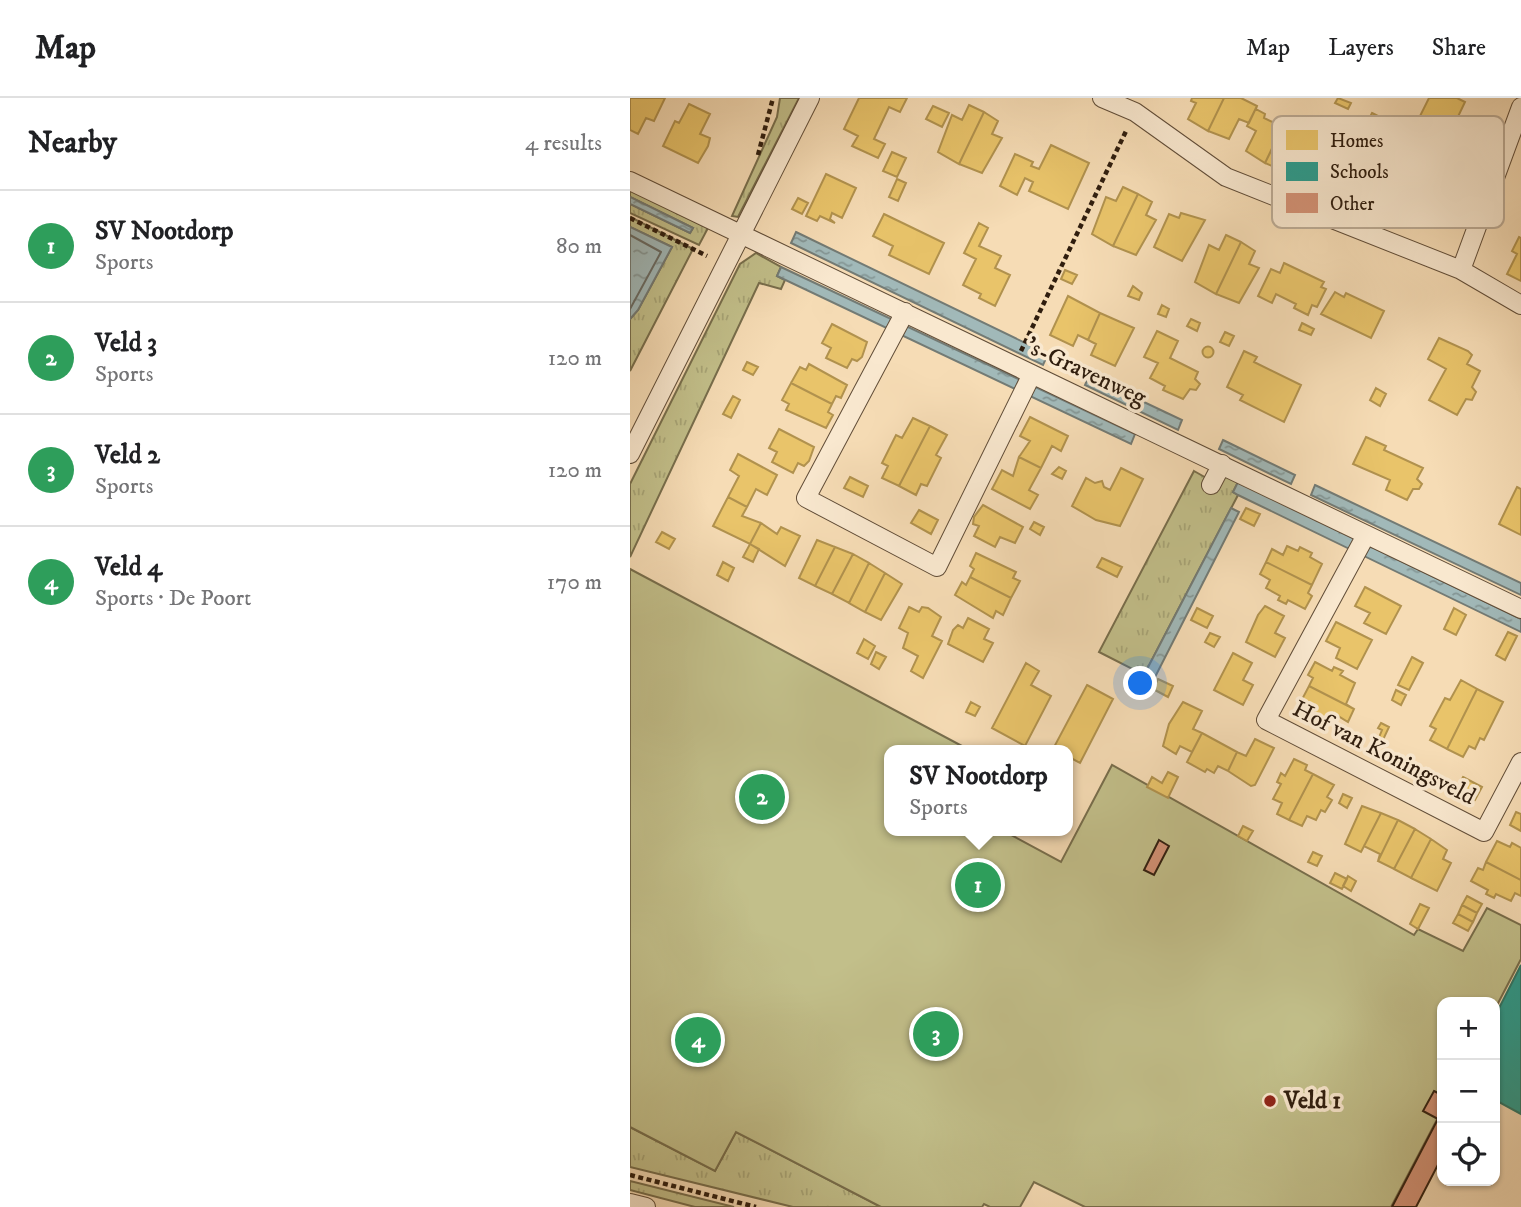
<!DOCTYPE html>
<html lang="en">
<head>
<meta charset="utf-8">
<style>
  body { margin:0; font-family:"IM FELL DW Pica",serif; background:#f2f2f2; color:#202124 }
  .controls { position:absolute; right:21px; bottom:21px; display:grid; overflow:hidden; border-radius:14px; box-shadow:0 2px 5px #0004 }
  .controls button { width:63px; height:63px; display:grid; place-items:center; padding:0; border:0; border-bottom:2px solid #e0e0e0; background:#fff; color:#202124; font:35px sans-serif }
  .you { position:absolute; left:511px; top:586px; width:24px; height:24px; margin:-18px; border:5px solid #fff; border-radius:50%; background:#1a73e8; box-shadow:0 0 0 10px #1a73e833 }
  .badge { display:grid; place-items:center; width:46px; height:46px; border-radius:50%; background:#ea580c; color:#fff; font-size:23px; font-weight:700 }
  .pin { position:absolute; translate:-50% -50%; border:4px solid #fff; box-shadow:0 2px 7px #0006 }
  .popup { position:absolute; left:254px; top:647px; width:189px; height:91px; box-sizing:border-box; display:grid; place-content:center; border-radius:14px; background:#fff; filter:drop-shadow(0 2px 5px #0005); font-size:23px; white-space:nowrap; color:#757577 }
  .popup b { font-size:26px; color:#202124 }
  .popup::after { content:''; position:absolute; left:50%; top:100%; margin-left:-14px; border:14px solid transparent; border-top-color:#fff }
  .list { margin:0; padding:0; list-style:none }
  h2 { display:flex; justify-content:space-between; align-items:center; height:91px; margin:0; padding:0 28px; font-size:30px }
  h2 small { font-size:23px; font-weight:400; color:#757577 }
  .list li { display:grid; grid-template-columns:46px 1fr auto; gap:21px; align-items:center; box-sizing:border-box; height:112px; padding:0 28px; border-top:2px solid #e0e0e0 }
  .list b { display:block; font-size:26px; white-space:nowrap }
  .list p { margin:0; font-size:23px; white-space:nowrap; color:#757577 }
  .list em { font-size:23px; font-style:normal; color:#757577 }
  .icon { flex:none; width:38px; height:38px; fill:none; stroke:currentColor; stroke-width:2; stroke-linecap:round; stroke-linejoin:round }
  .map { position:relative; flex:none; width:891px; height:1109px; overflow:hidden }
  header { display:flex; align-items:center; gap:42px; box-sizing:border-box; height:98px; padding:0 35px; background:#fff; border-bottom:2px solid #e0e0e0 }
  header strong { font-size:33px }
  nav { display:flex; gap:38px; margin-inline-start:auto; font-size:24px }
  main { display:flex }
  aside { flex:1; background:#fff }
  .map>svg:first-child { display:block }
  .grass { fill:url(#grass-tufts); stroke:#786e4c; stroke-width:2 }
  .pitch { fill:#c2bf8a; stroke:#786e4c; stroke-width:2 }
  .water { fill:url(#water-ripples); stroke:#737b75; stroke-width:2 }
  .homes { fill:#e9c46a; stroke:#b1924e; stroke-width:2 }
  .schools { fill:#2a9d8f; stroke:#2c7768; stroke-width:2 }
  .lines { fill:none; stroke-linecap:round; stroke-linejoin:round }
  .shore { stroke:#686b64; stroke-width:2 }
  .building { fill:#d49276; stroke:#2f1d0e; stroke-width:2 }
  .street-casing { stroke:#614d38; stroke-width:20 }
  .path { stroke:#2f1d0e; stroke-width:4.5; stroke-dasharray:5 3.5; stroke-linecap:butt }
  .street { stroke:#f9e8cf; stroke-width:18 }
  .poi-dot { fill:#8f2418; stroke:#f9e8cf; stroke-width:2.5 }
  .labels { text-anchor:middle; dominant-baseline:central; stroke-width:7; stroke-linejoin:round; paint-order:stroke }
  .street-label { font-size:24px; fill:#2f1d0e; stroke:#f9e8cf }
  .poi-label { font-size:24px; font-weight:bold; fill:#2f1d0e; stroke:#f9e8cf; text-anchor:start }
  .key { fill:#f9e8cf; stroke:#bcab95; stroke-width:2 }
  .key-label { font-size:19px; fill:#2f1d0e }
</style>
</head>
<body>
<header>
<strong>Map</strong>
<nav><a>Map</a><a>Layers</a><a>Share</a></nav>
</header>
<main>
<aside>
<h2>Nearby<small>4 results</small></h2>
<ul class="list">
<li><span class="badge" style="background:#2e9e5b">1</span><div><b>SV Nootdorp</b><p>Sports</p></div><em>80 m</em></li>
<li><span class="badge" style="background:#2e9e5b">2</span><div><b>Veld 3</b><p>Sports</p></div><em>120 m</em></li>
<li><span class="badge" style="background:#2e9e5b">3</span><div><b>Veld 2</b><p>Sports</p></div><em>120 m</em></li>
<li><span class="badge" style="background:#2e9e5b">4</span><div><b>Veld 4</b><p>Sports · De Poort</p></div><em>170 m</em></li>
</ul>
</aside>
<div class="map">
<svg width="891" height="1109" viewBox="0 0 891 1109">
  <defs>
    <pattern id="grass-tufts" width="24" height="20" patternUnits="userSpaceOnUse" patternTransform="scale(1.75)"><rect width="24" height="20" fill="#c2bf8a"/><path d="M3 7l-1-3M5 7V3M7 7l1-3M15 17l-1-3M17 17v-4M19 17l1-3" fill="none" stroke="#a7a476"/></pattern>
    <pattern id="water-ripples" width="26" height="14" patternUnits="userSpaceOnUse" patternTransform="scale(1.75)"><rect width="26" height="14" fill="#a1b9b9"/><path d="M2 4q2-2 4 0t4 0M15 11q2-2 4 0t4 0" fill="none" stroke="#849695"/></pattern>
  </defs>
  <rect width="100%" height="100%" fill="#f6dcb5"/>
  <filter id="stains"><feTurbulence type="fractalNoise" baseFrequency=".00286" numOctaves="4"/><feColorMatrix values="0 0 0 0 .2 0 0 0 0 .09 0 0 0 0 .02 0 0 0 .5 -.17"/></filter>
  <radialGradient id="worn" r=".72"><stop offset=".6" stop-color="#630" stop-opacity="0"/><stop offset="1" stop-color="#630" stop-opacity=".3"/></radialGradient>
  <path class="grass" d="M150,0H169L108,119L102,118L147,19Z
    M0,92L78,130L69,147L0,115V106L60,135L63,130L0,99Z
    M0,119L63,151L0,273V221L8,212L42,149L0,129Z
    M126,155L151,169L147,178L155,182L151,191L129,185L0,459V386L110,166Z
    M564,373L580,382L585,373L608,384L603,394L608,397L514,577L469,554Z
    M0,1029L85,1073L106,1034L251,1109H163L0,1069Z
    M0,1083L104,1109H65L0,1092Z"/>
  <path class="pitch" d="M0,471L332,648L330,652H259V733H374L431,764L482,667L784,837L788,831L833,853L857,810L891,827V861L865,911V904H812V1012L761,1109H455L404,1084L390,1109H360L354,1106L352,1109H251L106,1034L85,1073L0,1029Z"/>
  <path class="water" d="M0,99L63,130L60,135L0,106Z
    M0,129L42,149L8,212L0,221Z
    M166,134L418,256L413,267L161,145Z
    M151,169L505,336L501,346L147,178Z
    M459,278L552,322L548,332L455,287Z
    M593,342L665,377L661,386L589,351Z
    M608,384L891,521V534L608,397L603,394Z
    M685,387L891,485V497L681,397Z
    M601,410L609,414L523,583L514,577Z"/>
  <path class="homes" d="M0,0H35L24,23L16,20L8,36L0,32Z
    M229,0H277L270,14L259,9L244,41L255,46L248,60L222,48L228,38L214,31Z
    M562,0H594L578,33L558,21L566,5L561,3Z
    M611,0L627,8L619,25L609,21L599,41L578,33L594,0Z
    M708,0L721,5L718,11L705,5Z
    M799,0H827L835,4L825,25L815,21L811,30L806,28L804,32L793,26L794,23L789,20Z
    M59,6L80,16L70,36L80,40L78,48L68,65L33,48L45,23L49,25Z
    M339,7L354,14L329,66L308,54L322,17L332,22Z
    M303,8L319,15L312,29L296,21Z
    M627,8L626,11L635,16L634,20L653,29L635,65L616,53L626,33L617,28Z
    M354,14L368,23L362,36L372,40L352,75L329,66Z
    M742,15L754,21L751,27L739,21Z
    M654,25L686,37L678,54L668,50L656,74L635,65Z
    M753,32L759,35L754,46L747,43Z
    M686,37L715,51L696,91L676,80L687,59L678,55L674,61Z
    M771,43L787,50L782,60L767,53Z
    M421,47L459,65L438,111L399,93L403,84L395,80L387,97L370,88L385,56L403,64L401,68L409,71Z
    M790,50L809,60L804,69L785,60Z
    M715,51L745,66L747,63L736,83L727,79L717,100L696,91Z
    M262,54L276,60L267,79L253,73Z
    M747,63L776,77L757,117L737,105L747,85L738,80L736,83Z
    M196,76L226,90L212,120L202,115L200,121L205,125L190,118L187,123L176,118Z
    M776,77L796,87L793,95L798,97L791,112L786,109L778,125L757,117Z
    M267,81L276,85L268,103L259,99Z
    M493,89L508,96L483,148L462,136L476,99L486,103Z
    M508,96L522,104L516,117L526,122L506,157L483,148Z
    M168,100L178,105L172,116L162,111Z
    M551,115L575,122L552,163L524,149L539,116L549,120Z
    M254,116L314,145L299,176L259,157L263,148L243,138Z
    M349,125L358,130L349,148L371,158L365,170L380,177L365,208L349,200L351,196L333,187L346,161L334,155Z
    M596,137L611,144L586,196L565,184L579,147L589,152Z
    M889,139L891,140V183L877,176L887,156L882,153Z
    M611,144L625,153L619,166L629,170L609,205L586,196Z
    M654,165L694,184L691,189L696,191L687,209L682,207L678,217L664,210L666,206L646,196L642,205L628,198L641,171L650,175Z
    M435,172L447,177L442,186L431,181Z
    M503,188L512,195L509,202L498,198Z
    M705,194L714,199L716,195L754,213L741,240L691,216Z
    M438,198L470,215L458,242L448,237L443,248L420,237Z
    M532,207L539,211L536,219L528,216Z
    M470,215L504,230L485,268L461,257L466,246L458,242Z
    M561,221L570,225L567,233L557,228Z
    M672,225L684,231L681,237L669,232Z
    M202,226L237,244L232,259L227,263L222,261L217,270L196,260L201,250L192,245Z
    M527,233L548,243L540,260L568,274L565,281L570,286L566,292L560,291L553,301L533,292L535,288L520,280L528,265L514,259Z
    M595,234L604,238L599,248L590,244Z
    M809,240L838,253L842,257L837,266L850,273L842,289L846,294L842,302L836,301L827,317L799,302L816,271L798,261Z
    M572.5 254a5.5 5.5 0 1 1 11 0a5.5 5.5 0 1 1-11 0Z
    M614,253L627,259L624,264L671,287L654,324L610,302L613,297L597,289Z
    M117,264L128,269L123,277L113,272Z
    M179,266L217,287L211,300L206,298L202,306L161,285L170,269L176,272Z
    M161,285L202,306L198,314L203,317L196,330L156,312L159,306L152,302Z
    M746,290L756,296L750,308L740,302Z
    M103,298L110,302L101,320L93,316Z
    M400,319L438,338L431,353L422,348L411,370L389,359L400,343L390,338Z
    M283,320L300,328L269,388L252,380L258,368L252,365L266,337L272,340Z
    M300,328L317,337L306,357L311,360L297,388L291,386L286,397L269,388Z
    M149,331L184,349L179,363L174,368L168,365L163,375L142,364L147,354L139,350Z
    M736,339L756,348L754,352L793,370L787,381L792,386L789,391H783L777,402L756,392L760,382L723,366Z
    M108,356L147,377L137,397L126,391L117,409L98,399L109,378L100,372Z
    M389,359L411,370L399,392L408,397L400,411L362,391L372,372L383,378Z
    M429,369L436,373L432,381L422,376Z
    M491,370L513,381L490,428L466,422L442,408L456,380L465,385L472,383L474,389L480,392Z
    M220,379L238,388L233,399L214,390Z
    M887,389L891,391V437L869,426Z
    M98,399L117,409L112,418L131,425L120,446L83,428Z
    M353,407L393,429L385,445L370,439L365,449L344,438L349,428L343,426L344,419Z
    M616,410L630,416L624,428L610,421Z
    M289,412L308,422L301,436L281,425Z
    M404,424L414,429L410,437L400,431Z
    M131,425L147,436L151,429L170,438L155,468L120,446Z
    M32,434L45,441L39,451L26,444Z
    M187,442L205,449L185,488L169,480Z
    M120,446L129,451L123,464L113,459Z
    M657,448L668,453L670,449L682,455L680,459L692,466L682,487L636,464L642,451L653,457Z
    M205,449L223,456L202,496L185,488Z
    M346,455L386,474L383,480L390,483L381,500L340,479L344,471L340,468Z
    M223,456L239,465L219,505L202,496Z
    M472,460L492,469L487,479L467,469Z
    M93,464L104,470L98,483L87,477Z
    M636,464L682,487L678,495L682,498L675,511L658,502L656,506L648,502L650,498L636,490L640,482L630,476Z
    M239,465L255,475L235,514L219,505Z
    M255,475L272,486L251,522L235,514Z
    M340,479L381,500L373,517L366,513L363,520L325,497L332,484L336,487Z
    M735,489L771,508L756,536L734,525L740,515L725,508Z
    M635,508L654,518L645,535L655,540L645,559L616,544L628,517Z
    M279,509L289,514L292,509L298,510L311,519L302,538L312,543L293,580L281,573L288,558L273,550L278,535L269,530Z
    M567,510L583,518L577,530L561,522Z
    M824,510L836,517L826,537L814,531Z
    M338,520L359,531L354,541L363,545L353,564L318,546L323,532L328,527L333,530Z
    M706,524L742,542L727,571L706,560L710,550L696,543Z
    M878,534L887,538L875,562L866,557Z
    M580,535L590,539L584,549L575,544Z
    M234,541L245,548L238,561L227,555Z
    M246,554L256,559L249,571L241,566Z
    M603,555L622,565L613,582L623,587L613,607L584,592Z
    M782,559L793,565L779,592L768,587Z
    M685,564L702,573L704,569L713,573L710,577L725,585L716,606L724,611L679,588L683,580L678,577Z
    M396,565L409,573L401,587L421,598L395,648L362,630Z
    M528,581L543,588L538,599L523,591Z
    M831,582L847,591L817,651L800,642L806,631L800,628L815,600L820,602Z
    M457,587L483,601L450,665L437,658V652L423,651Z
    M679,588L724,611L718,624L708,618L703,627L693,622L691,626L678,620L680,616L668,609Z
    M847,591L873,604L854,642L850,640L845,651L839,648L833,659L817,651Z
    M766,592L776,597L771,607L762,602Z
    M341,604L350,609L345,618L336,614Z
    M553,604L572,613L563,631L572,635L562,654L550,648L546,656L533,648L539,626Z
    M751,625L759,629L752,644L748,642L752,632L748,630Z
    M572,635L607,654L598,673L588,668L584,675L577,671L575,674L557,664Z
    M625,641L644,650L625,687L621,688L598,673L607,654L616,658Z
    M664,661L677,667L675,672L683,676L659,722L647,716L652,705L643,701L651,686L647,684L651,675L655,678Z
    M538,674L548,679L538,700L517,689L522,679L532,685Z
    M683,676L704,687L697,699L702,702L695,714L691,712L686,722L677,718L672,728L659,722Z
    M833,679L852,689L845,702L826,692Z
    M713,696L722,700L717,710L709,705Z
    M732,708L751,715L731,754L715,746Z
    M886,714L891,716V733L880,727Z
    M751,715L768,722L748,763L750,756L734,748L731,754Z
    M768,722L785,731L764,771L748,763Z
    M613,728L623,733L617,743L608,738Z
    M785,731L801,741L781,780L764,771Z
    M801,741L817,752L813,761L821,765L807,793L781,780Z
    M867,743L880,749L882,745L891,750V782L856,764Z
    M683,754L692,758L687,768L678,764Z
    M856,764L891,782V798L885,795L881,803L866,796L864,800L856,796L858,792L841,783L848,770L853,772Z
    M705,775L717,781L712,791L700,785Z
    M718,778L726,783L721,793L713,788Z
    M837,798L852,806L847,815L832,807Z
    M790,806L799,810L788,831L780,826Z
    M832,807L847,815L843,824L828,816Z
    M828,816L843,824L838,833L823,825Z"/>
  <path class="schools" d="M891,867V1016L865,1002V918Z"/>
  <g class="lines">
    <path class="shore" d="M0,137L31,154L0,211"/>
  </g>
  <path class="building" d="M529,742L539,748L524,777L514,772Z
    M804,993L812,997V1059L786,1109H762L808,1021L793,1013Z"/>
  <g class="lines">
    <g class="street-casing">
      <path id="street" d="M472,0L505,14L596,79L831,172L891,207
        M0,83L891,511
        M831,172L891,9
        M275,214L176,400L307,469L402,276
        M0,356L180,0
        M581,387L592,366
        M736,437L636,622L854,734L891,664
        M0,1105L16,1109"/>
    </g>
    <path class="path" d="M128,57L143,0
      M0,120L77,158
      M391,253L497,31
      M0,1077L126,1109"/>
    <use href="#street" class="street"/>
  </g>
  <circle class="poi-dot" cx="640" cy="1003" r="7"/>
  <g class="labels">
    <g class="street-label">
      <text transform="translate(456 274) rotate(25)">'s-Gravenweg</text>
      <text transform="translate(754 655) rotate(27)">Hof van Koningsveld</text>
    </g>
    <g class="poi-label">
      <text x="654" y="1003">Veld 1</text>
    </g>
  </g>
  <rect x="642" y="18" width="232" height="112" rx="10" class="key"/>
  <rect x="656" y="32" width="32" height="20" fill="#e9c46a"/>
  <rect x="656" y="64" width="32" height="19" fill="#2a9d8f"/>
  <rect x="656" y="95" width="32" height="20" fill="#d49276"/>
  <g class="key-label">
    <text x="700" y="49">Homes</text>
    <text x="700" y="80">Schools</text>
    <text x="700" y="112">Other</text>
  </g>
  <rect width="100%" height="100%" filter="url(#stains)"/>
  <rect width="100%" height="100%" fill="url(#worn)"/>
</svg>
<div class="controls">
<button>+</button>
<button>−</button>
<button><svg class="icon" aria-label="locate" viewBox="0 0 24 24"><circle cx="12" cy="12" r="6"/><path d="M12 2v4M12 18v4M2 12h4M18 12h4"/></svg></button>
</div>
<div class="you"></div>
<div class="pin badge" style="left:348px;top:787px;background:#2e9e5b">1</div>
<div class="popup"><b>SV Nootdorp</b>Sports</div>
<div class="pin badge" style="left:132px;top:699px;background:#2e9e5b">2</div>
<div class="pin badge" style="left:306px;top:936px;background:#2e9e5b">3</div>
<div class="pin badge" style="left:68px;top:942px;background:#2e9e5b">4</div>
</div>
</main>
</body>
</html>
